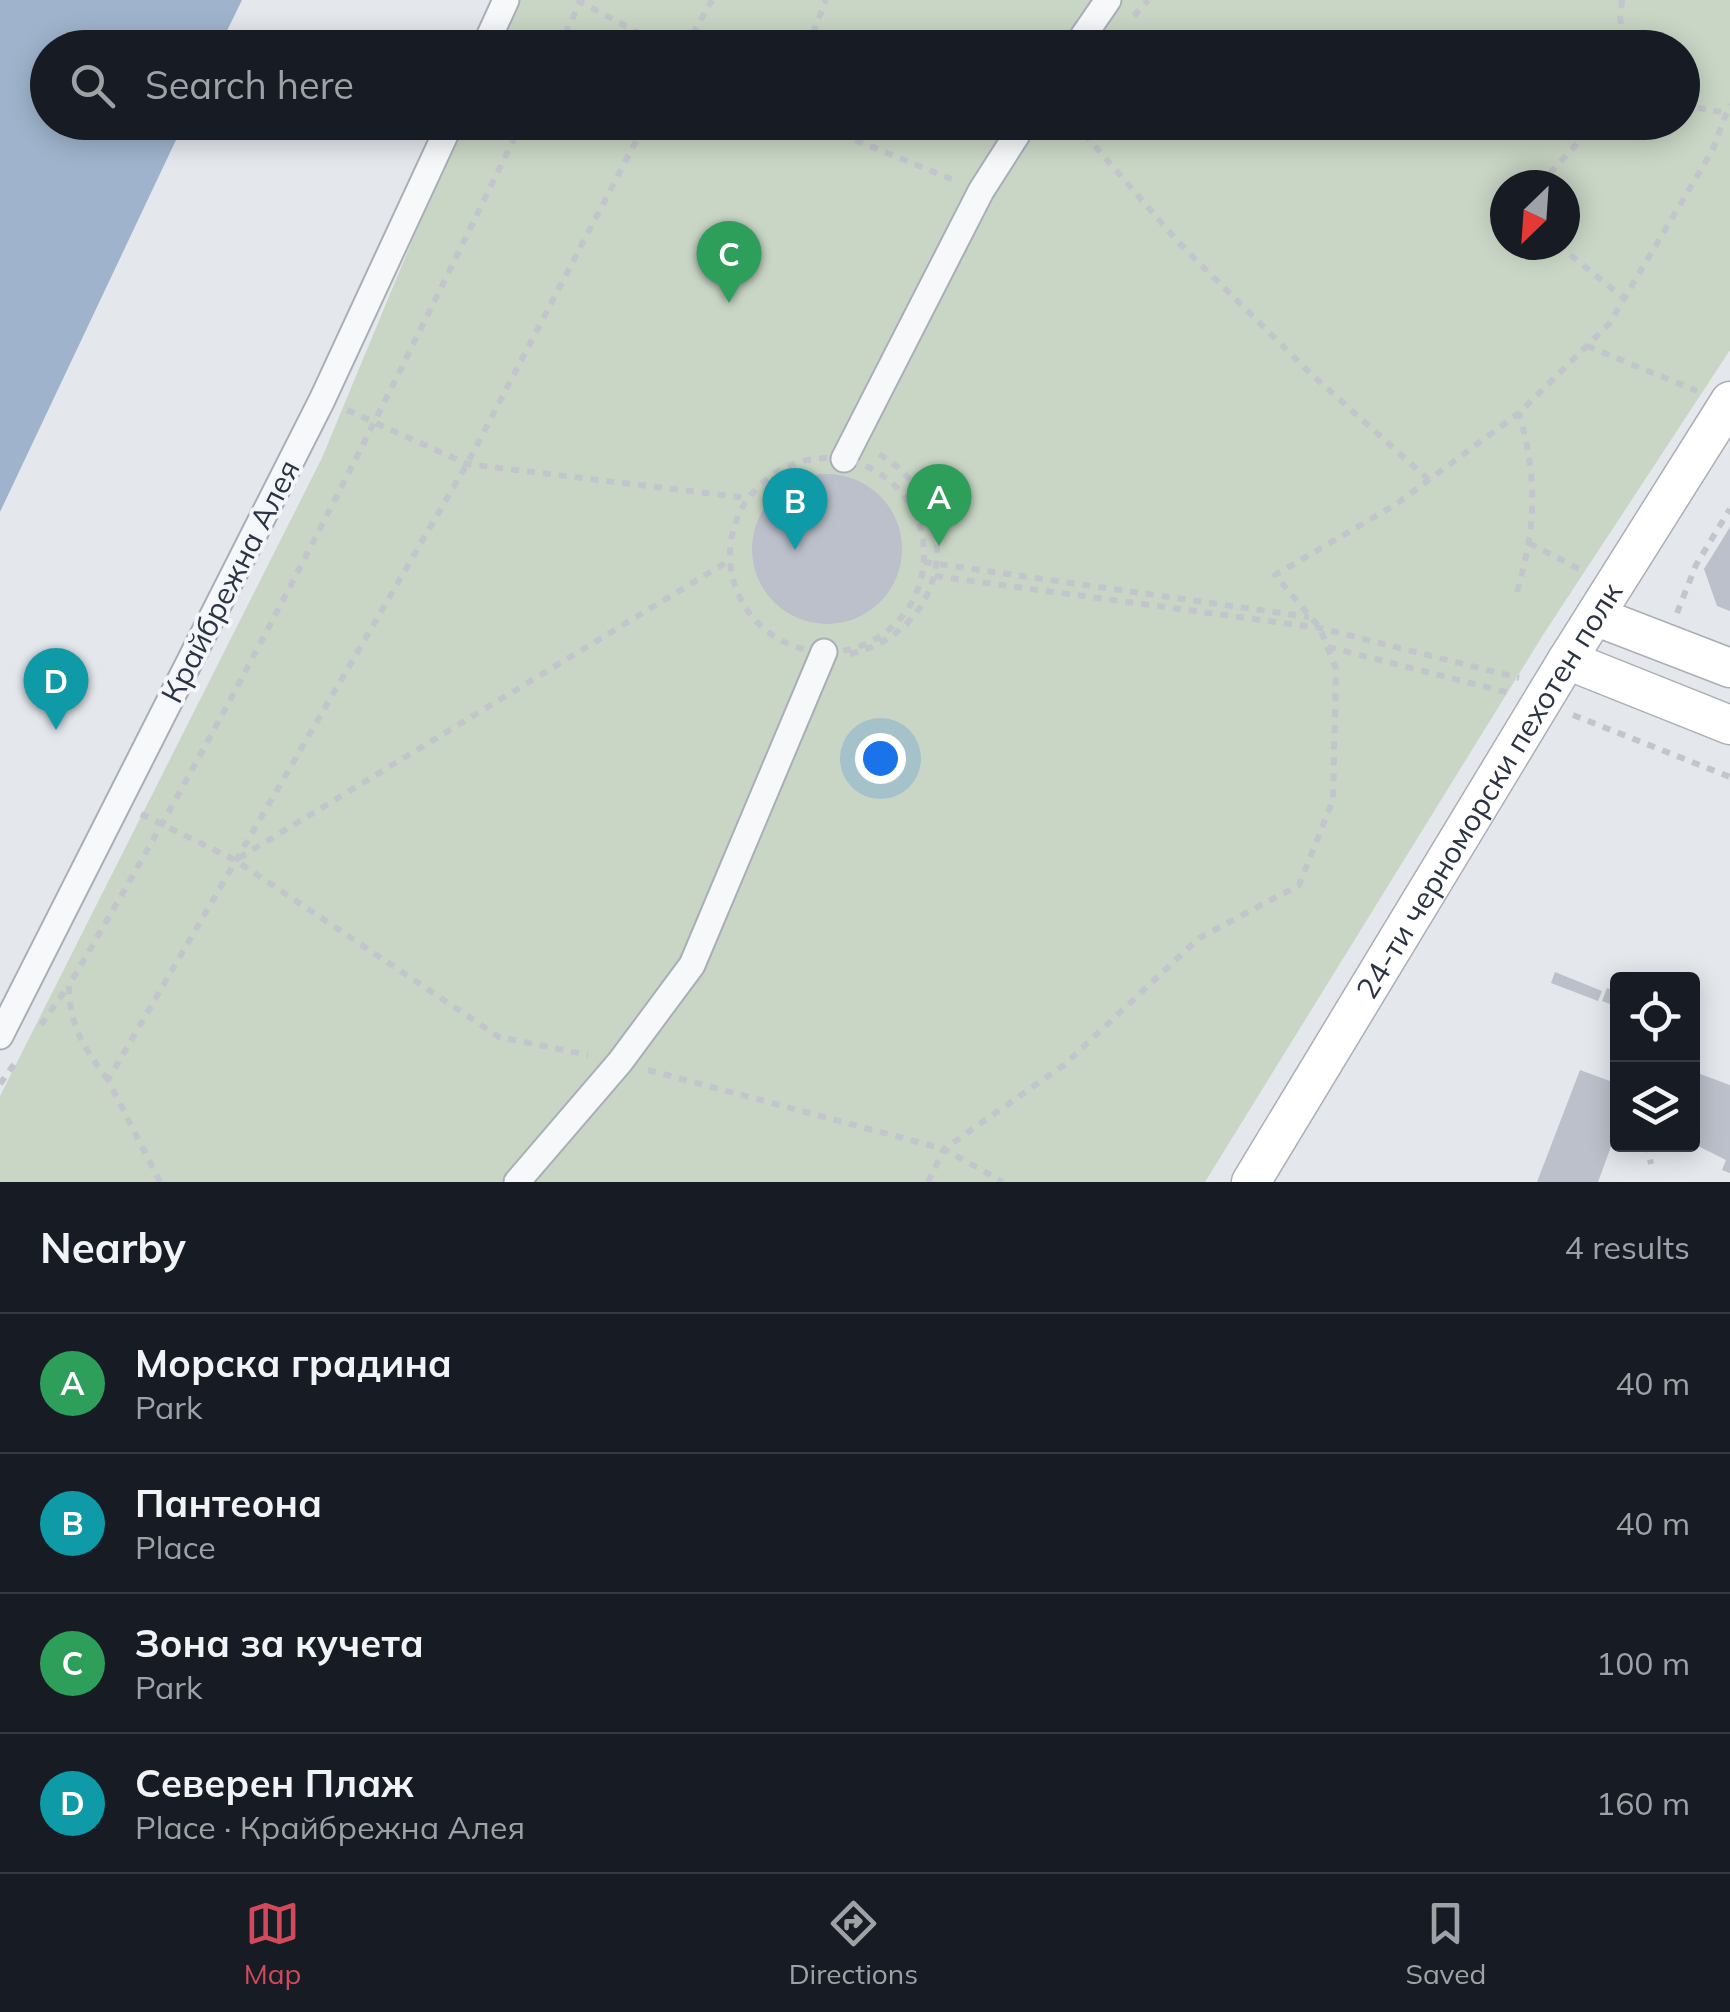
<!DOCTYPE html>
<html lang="en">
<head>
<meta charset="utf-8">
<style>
  body { margin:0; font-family:Mulish,sans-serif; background:#242831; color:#f1f3f6 }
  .controls { position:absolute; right:30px; bottom:30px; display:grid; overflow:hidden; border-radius:10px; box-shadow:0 5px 25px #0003 }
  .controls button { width:90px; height:90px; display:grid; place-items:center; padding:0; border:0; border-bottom:2px solid #363941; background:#171b24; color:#f1f3f6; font:50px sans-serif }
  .compass { position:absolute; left:1490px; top:170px; width:90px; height:90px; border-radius:50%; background:#171b24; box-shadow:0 5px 25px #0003; rotate:205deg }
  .you { position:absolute; left:880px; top:758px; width:35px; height:35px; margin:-25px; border:8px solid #fff; border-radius:50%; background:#1a73e8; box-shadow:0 0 0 15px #1a73e833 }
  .badge { display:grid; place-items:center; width:65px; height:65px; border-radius:50%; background:#d1495b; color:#fff; font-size:32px; font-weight:700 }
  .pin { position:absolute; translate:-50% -82px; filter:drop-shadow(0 2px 5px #0008) }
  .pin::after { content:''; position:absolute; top:52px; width:35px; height:30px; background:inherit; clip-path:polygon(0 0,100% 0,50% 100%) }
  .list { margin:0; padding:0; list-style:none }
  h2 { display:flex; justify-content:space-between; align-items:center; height:130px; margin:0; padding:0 40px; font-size:42px }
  h2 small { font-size:32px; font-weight:400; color:#9ea1a6 }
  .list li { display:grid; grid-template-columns:65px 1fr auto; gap:30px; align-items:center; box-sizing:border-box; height:140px; padding:0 40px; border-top:2px solid #363941 }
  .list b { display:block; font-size:38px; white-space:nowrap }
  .list p { margin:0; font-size:32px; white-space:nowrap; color:#9ea1a6 }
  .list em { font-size:32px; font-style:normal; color:#9ea1a6 }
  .icon { flex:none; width:55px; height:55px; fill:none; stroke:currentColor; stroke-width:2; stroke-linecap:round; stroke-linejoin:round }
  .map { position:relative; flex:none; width:1730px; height:1182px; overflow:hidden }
  .search { position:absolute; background:#171b24; box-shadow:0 5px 25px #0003; left:30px; right:30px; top:30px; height:110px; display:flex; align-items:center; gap:25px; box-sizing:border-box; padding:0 35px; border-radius:55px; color:#9ea1a6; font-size:38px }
  .sheet { height:690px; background:#171b24 }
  nav { display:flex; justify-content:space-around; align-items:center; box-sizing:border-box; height:140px; border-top:2px solid #363941; background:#171b24; font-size:28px; color:#9ea1a6 }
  nav a { display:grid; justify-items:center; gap:5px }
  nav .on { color:#d1495b }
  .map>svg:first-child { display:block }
  .green { fill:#c9d6c5; fill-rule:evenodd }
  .water { fill:#9fb4cc }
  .building { fill:#bbc0ca }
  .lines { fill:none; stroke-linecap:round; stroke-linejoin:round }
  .street-casing { stroke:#a9aeb7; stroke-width:29 }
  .secondary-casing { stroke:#a9aeb7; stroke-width:41 }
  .path { stroke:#c2c5cb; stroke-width:6; stroke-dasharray:8 8; stroke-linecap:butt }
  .street { stroke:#f7f8fa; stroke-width:25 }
  .secondary { stroke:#fff; stroke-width:38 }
  .labels { text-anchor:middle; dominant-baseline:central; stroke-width:8; stroke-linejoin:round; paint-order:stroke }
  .street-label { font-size:30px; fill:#2b3445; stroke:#f4f6f9 }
</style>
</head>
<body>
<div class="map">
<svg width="1730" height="1182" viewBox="0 0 1730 1182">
  <rect width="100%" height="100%" fill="#e4e7ec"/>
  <path class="green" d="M512,0H1730V350L1543,635L1205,1182H0V1096L322,458L461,123L1682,122V48L492,47ZM1505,185H1565V245H1505Z"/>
  <path class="water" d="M0,0H242L219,47L48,48V122L184,123L0,512Z"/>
  <path class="building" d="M752 549a75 75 0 1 1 150 0a75 75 0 1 1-150 0Z
    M1730,527V611L1717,606L1704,569Z
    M1555,972L1602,991L1598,1001L1551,983Z
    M1607,988L1618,992V1007L1602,1001Z
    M1580,1070L1618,1084L1613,1141L1598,1182H1537Z
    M1692,1071L1730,1085V1173L1722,1170L1726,1160L1692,1143Z"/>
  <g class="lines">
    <g class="street-casing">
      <path id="street" d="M484,48L506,0
        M1075,48L1108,0
        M844,459L981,191L1025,122
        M0,1036L322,400L451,122
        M517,1182L620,1062L692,965L824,652"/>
    </g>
    <g class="secondary-casing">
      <g id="secondary">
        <path d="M1595,616L1730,668"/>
        <path d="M1567,660L1730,725"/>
        <path id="s1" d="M1251,1182L1567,660L1730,401"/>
      </g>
    </g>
    <path class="path" d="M577,0L667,48
      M1622,0L1620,18L1625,48
      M1134,16L1148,0
      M558,48L581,1
      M685,48L712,0
      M807,48L826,0
      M1682,105L1727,113
      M811,122L956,181
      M1074,122L1180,244L1309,372L1429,480
      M1539,185L1597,122
      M1558,245L1624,298
      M1587,346L1697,391
      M347,410L467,464L747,498
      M730 555a97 97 0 1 1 194 0a97 97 0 1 1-194 0Z
      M1529,543L1583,571
      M924,562L1309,617
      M935,576L1320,628L1519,678
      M1517,592C1536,525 1538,481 1519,413
      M1677,613L1696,565L1730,509
      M1328,647L1510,693
      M850,654C953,630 968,504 877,453
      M1573,715L1730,777
      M141,814L235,860L499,1037L588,1055
      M239,858L730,560
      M41,1025L68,986
      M648,1070L944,1149L1003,1182
      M108,1080C84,1048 69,1026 69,985C235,706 380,415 522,122
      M0,1084L17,1060
      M1647,1144L1651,1164
      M160,1182L108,1080L467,464L646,122
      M928,1182L944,1149L1064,1065L1199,938L1299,885L1333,800L1336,669L1320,628L1275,575L1395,505L1519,413L1609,324L1712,151L1730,104"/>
    <use href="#street" class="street"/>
    <use href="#secondary" class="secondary"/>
  </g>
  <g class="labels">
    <g class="street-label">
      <text transform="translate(230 581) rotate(-63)">Крайбрежна Алея</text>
      <text stroke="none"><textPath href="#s1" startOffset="458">24-ти черноморски пехотен полк</textPath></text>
    </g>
  </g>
</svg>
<div class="controls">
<button><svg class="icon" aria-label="locate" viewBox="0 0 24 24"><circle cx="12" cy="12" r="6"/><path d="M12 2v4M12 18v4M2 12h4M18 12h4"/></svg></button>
<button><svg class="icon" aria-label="layers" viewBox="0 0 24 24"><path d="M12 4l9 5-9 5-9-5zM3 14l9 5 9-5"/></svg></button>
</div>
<svg class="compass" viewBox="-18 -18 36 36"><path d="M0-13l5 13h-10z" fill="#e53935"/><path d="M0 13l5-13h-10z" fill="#9ea1a6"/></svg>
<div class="you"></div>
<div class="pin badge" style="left:939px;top:546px;background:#2e9e5b">A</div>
<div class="pin badge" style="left:795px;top:550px;background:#0f9aa8">B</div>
<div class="pin badge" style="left:729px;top:303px;background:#2e9e5b">C</div>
<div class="pin badge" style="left:56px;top:730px;background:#0f9aa8">D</div>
<div class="search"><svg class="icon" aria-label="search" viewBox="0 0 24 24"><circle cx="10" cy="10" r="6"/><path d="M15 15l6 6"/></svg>Search here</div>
</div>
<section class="sheet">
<h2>Nearby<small>4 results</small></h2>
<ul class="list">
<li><span class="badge" style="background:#2e9e5b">A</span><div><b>Морска градина</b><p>Park</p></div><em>40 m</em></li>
<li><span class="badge" style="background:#0f9aa8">B</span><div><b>Пантеона</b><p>Place</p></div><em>40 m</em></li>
<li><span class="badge" style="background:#2e9e5b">C</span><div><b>Зона за кучета</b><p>Park</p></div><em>100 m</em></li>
<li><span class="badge" style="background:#0f9aa8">D</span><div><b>Северен Плаж</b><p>Place · Крайбрежна Алея</p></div><em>160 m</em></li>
</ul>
</section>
<nav>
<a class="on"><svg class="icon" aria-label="map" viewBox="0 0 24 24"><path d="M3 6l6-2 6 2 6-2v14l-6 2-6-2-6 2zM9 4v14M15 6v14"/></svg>Map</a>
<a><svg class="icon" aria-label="directions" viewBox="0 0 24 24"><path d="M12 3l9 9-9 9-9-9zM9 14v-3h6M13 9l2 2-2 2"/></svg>Directions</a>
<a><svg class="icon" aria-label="saved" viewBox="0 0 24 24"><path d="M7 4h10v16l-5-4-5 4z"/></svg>Saved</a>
</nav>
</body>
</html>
